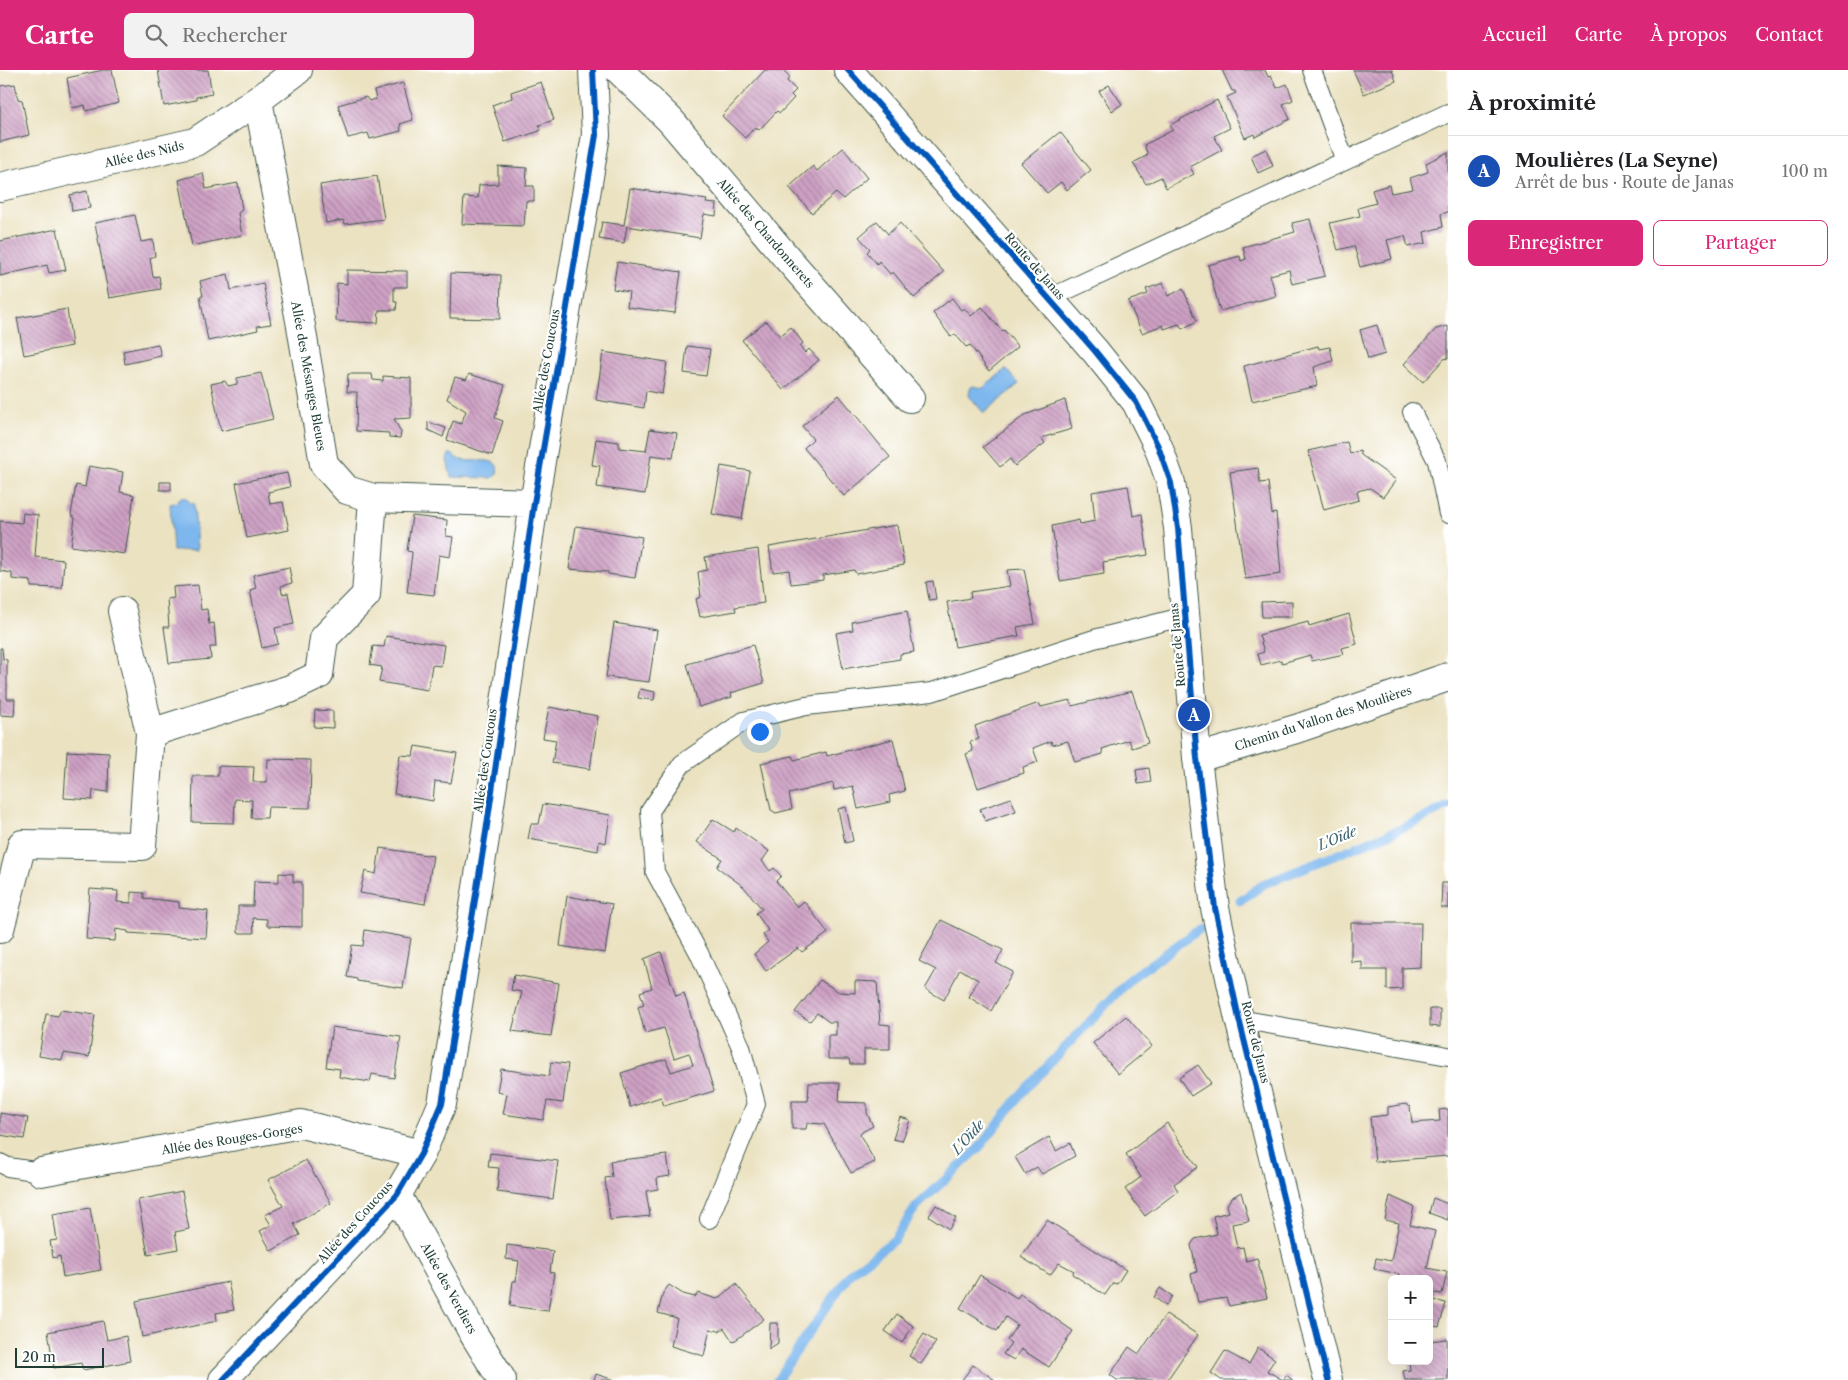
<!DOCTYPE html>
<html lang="fr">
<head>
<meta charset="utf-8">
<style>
  body { margin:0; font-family:"Libre Caslon Text",serif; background:#f2f2f2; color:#202124 }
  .controls { position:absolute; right:15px; bottom:15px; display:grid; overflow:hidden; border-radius:8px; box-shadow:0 5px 20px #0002 }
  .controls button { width:45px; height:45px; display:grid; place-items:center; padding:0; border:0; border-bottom:1px solid #e0e0e0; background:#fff; color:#202124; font:25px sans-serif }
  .scale { position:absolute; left:15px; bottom:12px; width:89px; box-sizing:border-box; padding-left:5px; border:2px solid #1f3d34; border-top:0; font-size:14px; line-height:18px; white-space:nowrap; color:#1f3d34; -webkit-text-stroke:4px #fff; paint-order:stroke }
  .you { position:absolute; left:759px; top:661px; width:18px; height:18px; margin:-12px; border:4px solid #fff; border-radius:50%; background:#1a73e8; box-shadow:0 0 0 8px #1a73e833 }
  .badge { display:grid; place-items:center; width:32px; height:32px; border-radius:50%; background:#db2777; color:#fff; font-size:16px; font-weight:700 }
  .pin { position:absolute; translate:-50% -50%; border:2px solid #fff; box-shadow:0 1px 5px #0006 }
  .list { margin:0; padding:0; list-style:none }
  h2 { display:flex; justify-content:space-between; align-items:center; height:65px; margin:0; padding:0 20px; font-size:21px }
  h2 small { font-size:16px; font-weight:400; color:#757577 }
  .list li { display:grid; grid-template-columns:32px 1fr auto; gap:15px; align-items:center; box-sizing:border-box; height:70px; padding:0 20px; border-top:1px solid #e0e0e0 }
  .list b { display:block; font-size:19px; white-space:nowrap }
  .list p { margin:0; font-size:16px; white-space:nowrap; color:#757577 }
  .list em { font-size:16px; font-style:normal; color:#757577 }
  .actions { display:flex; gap:10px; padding:15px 20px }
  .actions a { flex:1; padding:11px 0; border:1px solid #db2777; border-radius:8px; text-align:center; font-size:18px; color:#db2777 }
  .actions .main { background:#db2777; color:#fff }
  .icon { flex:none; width:28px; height:28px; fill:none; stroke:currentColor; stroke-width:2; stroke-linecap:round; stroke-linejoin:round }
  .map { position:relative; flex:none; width:1448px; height:1310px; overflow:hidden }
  header { display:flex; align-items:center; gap:30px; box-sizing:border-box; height:70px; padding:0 25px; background:#db2777; color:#fff }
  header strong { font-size:24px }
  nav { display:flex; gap:28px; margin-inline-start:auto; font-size:18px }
  .search { width:350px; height:45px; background:#f2f2f2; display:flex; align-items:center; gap:12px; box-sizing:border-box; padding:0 18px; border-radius:8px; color:#757577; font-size:19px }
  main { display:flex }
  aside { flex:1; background:#fff }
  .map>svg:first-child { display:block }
  .water { fill:#7db7ee; stroke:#4e7a91 }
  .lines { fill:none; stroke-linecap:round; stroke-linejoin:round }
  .stream { stroke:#7db7ee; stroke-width:9 }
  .building { fill:url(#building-back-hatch) }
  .service-casing { stroke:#3e5649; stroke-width:20 }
  .minor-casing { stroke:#3e5649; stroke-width:30 }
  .tertiary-casing { stroke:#3e5649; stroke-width:30 }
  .service { stroke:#fff; stroke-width:18 }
  .minor { stroke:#fff; stroke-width:28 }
  .tertiary { stroke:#fff; stroke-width:28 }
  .cycleway-casing { stroke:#fff; stroke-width:9 }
  .cycleway { stroke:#0057b8; stroke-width:6 }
  .labels { text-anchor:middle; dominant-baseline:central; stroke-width:4.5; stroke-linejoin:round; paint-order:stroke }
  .street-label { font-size:12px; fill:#1f3d34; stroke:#fff }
  .water-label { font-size:14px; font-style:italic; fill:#3b626c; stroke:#fff }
</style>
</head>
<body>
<header>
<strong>Carte</strong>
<div class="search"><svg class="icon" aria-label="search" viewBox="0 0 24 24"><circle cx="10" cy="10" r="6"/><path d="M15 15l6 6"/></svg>Rechercher</div>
<nav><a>Accueil</a><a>Carte</a><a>À propos</a><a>Contact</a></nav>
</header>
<main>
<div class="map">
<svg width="1448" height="1310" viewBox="0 0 1448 1310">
  <defs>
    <pattern id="building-back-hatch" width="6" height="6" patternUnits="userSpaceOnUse" patternTransform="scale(1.25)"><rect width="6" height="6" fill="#cea0c4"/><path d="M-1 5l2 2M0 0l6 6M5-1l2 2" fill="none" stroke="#a784a0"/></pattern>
  </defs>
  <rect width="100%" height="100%" fill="#fff"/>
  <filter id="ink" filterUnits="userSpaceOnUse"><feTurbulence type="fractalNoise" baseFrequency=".02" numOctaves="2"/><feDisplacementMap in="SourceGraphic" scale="10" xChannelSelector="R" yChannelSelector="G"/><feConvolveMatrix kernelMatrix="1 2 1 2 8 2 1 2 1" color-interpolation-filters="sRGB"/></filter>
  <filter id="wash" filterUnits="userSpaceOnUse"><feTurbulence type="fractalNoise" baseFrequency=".0096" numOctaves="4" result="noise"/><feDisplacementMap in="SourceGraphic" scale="20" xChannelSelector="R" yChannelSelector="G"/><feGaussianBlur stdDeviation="1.12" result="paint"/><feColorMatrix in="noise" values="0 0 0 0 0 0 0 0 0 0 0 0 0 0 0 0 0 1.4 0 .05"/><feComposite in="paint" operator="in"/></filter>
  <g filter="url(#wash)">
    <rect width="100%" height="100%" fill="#ebe2c1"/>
    <path class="water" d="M1006,299L1019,314L984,343L969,326L970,318L973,316L983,318Z
      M449,384H452C455,387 458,390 462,390C474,393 505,384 496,406L491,408L451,407L447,390Z
      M181,427H185L191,433H194L197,480L173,481L170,434L175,433Z"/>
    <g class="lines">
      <path class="stream" d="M1240,831L1264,814L1396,761L1448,736
        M777,1310L850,1203L894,1170L916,1137L979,1078L1022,1023L1131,908L1200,859"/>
    </g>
    <g id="blocks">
      <path class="building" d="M103,0H112L119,33L86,41L85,35L72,38L67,8Z
        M158,0H208L212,24L196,27V30L164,36Z
        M765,0H783L790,7L787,11L796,20L791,25L794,28L780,43L777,41L759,60L755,57L745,68L722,46Z
        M1222,0H1265L1268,7L1271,6L1277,18L1287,14L1293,30L1283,34L1290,49L1255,67L1254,64L1245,68L1227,27L1236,23L1235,21H1232Z
        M1353,0H1392L1396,11L1364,24Z
        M541,12L554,50L539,55L540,61L505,72L492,35L512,28L511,22Z
        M403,13L413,50L400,54L401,61L370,69L368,63L348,68L338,35L366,27L369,31L376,29L374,21Z
        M15,14L18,29L22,30L29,65L0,72V16Z
        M1109,15L1122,34L1112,41L1099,21Z
        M1217,30L1230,58L1214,66L1222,80L1190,97L1194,104L1166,118L1161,107L1146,114L1133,93L1148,85L1144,75L1173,60L1170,55Z
        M1060,62L1091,100L1067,120L1061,112L1047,123L1021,93Z
        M843,78L867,108L843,129L836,123L812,143L789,117L813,96L817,101Z
        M1266,79L1273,96L1258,103L1251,86Z
        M1448,82V142L1441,144L1443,157L1424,162L1426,173L1408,177L1405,166L1387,170L1392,189L1360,197L1354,176L1338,180L1330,153L1360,146L1358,138L1376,133L1372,120L1389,115L1391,123L1413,119L1410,108L1428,102L1426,93Z
        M498,96L527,98L526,116H534V131H526L524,156L462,154L464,127L478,128L479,115L498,114Z
        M203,103L206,119L238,113L242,140L238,143L242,165L192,176L179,110Z
        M377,106L384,149L345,154L343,150L326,153L320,115Z
        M630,118L707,130L706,133L717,134L716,146L704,144L700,168L627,156L624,173L599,169L602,152L624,155Z
        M87,121L90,138L72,141L70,125Z
        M135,145L141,172L153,170L155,186L150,188L153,207L159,206L161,219L109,228L95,153Z
        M1310,149L1325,206L1292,214L1289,200L1270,205L1276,226L1220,241L1208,195L1240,186L1241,191L1246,189L1243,177L1295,162L1292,153Z
        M877,151L888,164L900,153L944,202L914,228L893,202L890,204L879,191L877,194L867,182L870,179L859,167Z
        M57,159L66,200L49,203L47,195L0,206V171Z
        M617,192L681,202L675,243L627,237L629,222L613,219Z
        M347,200L407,201V217H394V232H397L396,240H379L378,253L336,251L337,213L347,214Z
        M451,203L501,205L500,249L450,248Z
        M228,204L231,220L263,213L271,254L257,256L258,260L208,271L200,226H203L200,211Z
        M1163,213L1168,226L1183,219L1197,251L1182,259L1179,254L1164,259L1163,255L1142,263L1128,231L1148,224L1146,219Z
        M952,228L961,240L964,238L971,246L982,237L1001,260L1005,261L1018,277L989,301L970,275L966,277L955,264L951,267L933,243Z
        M67,239L72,276L24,285L17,248Z
        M766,251L780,266L791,257L803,273L800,276L805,283L809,279L819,290L783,320L742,270Z
        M1377,255L1385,284L1368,289L1360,260Z
        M1448,256V288L1444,289L1423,312L1404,294L1436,259Z
        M158,274L161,286L125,294L123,281Z
        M687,276L710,279L706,306L684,303Z
        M1318,276L1319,279L1330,277L1333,291L1314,297L1317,316L1252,331L1244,296Z
        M603,282L667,292L662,324L646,321L644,338L596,330Z
        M261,303L273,349L221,361L211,314L225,311L228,316L237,314V308Z
        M348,304H372L373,310L383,311V306L411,308V348L394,349L401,362L400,368L389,367V363L356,361L357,322H347Z
        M469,304L505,315L495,348L503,351L492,385L447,370L453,351L461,354L466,341L447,329L455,307L466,310Z
        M839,325L890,387L844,426L804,378L813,369L802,356Z
        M1065,330L1072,359L1041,368L1045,373L1015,396L1010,389L1000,397L983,377L1025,345Z
        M428,352L446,358L443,367L428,360Z
        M650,359L677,363L673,388L651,385L645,424L597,417L600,396L592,395L596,369L619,372V378L646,381Z
        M1347,372L1350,384L1360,381L1361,385L1396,410L1383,427L1370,418L1357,421L1359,430L1324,440L1308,381Z
        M89,396L123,402L120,422L134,425L125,484L71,476L75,448L71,445L76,415L85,417Z
        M721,396L750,401L742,449L712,444Z
        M1258,398L1260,413L1268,412L1272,444L1276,443L1281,504L1245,509L1230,402Z
        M287,403L290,417L268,422L270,434L283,432L289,460L247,468L236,413Z
        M160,412H171V420H160Z
        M1128,416L1133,446L1142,444L1148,485L1103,492L1104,504L1060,511L1052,456L1079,450L1080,454L1095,451L1092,422Z
        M23,443L38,445L35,487L64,490L62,518L31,517V511L12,509V503L0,501V451L22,453Z
        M412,446L447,450L446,466L453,467L450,487L439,485L434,525L407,522L412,484V482L407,481Z
        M897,455L904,495L856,504L854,500L823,505V510L791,514L789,500L773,502L769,477Z
        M576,456L642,467L635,508L608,504V502L569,499Z
        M758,479L764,533L735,537L736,541L700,547L696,529L701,527L698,502L707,500L705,487Z
        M289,497L292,513L281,516L282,524L288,523L294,554L275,558L278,574L262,578L250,520L256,518L253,505Z
        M1024,499L1035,554L1017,557L1019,566L955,577L947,532L971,528L970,522L1010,516L1007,500Z
        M933,511L936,529L929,530L926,512Z
        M198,515L201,540L207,539L209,554L214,553L216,577H210L211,589L169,593L164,557H169L167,529L174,528L173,517Z
        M1292,531V547H1262L1261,532Z
        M907,541L914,582L900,584V589L843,599L836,563L853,560L852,552Z
        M1349,544L1357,574L1342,578L1344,584L1312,591L1310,585L1282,593L1281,590L1261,595L1258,584L1264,582L1259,565L1308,552L1309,556Z
        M614,553L657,560L649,612L606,607Z
        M386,566L444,575L441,596L432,595L428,620L379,612L382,597L370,595L373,576L384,577Z
        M753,575L764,613L731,623L732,627L699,637L687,594Z
        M0,578H2L3,589L7,590V629H15L14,646L0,645Z
        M640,619L655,622L654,630L638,628Z
        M1132,621L1148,673L1132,678L1129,670L1102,679L1103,684L1075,692L1068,671L1052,675L1051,671L1033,678L1038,692L1023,697L1024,703L978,718L966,684L973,681L970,672L979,669L975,656L1039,633L1041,637L1070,630L1072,636Z
        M549,637L598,646L590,699L552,693L556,670L543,668Z
        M315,640L333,641V658L314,657Z
        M893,669L905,721L889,725L890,732L858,739L853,716L834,720L833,713L789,724L792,739L776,743L771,740L761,693L792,686L794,690L826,682L827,686Z
        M415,676L457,683L451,713L435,711L433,731L394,724L400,685L413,686Z
        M67,681L109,683L108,722L93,720L92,730L64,728Z
        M268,689L311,690L310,738L268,737L267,748H251L252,730L235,729L234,753L192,752L193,706H218V696L254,697L253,712H267Z
        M1149,698L1151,712L1138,714L1136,700Z
        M1011,728L1016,741L985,751L980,739Z
        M543,734L610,745L606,773L599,771L598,781L528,769L531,754H539Z
        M846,737L853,771L845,773L838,739Z
        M713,749L734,762L736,758L769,781L762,791L770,801L774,798L781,806L776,811L797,837L804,831L828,863L802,882L798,878L766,901L754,884L768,872L763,865L768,860L756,843L762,839L744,817L717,797L722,789L697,772Z
        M380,778L433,786L425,834L360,823L365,801L376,804Z
        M279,803L293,804V812H302V857L267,856V849L253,848L254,863H238V836H253L254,811L279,812Z
        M1442,813H1448V838H1441Z
        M90,819L118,821L117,832L131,833V822L144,823V828L179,832V838L208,841L206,868L128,863V861L116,859L115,871L86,869Z
        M567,826L612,834L605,883L560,876Z
        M941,850L1003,880L996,893L1013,902L991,941L969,927L978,910L960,899L944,930L925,919L936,900L919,891Z
        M1351,853H1421L1420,897L1402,898V919L1387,920V900H1362V891L1351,892Z
        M365,860L411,868L403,918L357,911V909L347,907L352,875L363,876Z
        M661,882L676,926L684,923L714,1021L664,1036L661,1027L630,1037L621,1003L666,989L671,1002L693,995L689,983L674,988L664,958L645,963L638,937L644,935L640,922L652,918L644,889Z
        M514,905L559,913L551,966L512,961L522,922L511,920Z
        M820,910L839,922L855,923V911L877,912L880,954L890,955V979H864V994H850L849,989H828V965H836V952H829L817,943L810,951L795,942Z
        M1430,939H1440V957L1430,956Z
        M61,940L95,945L89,987L64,983L62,990L39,986L46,944L58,946Z
        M1126,946L1152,976L1118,1004L1093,973Z
        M332,957L401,967L394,1008L372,1004L370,1012L339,1007L340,999L326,997Z
        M551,992L568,994L563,1033L547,1031L543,1050L503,1044L507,1024L497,1022L501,999L549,1006Z
        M1198,995L1211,1013L1191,1026L1179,1008Z
        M809,1013H840L839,1032L867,1033V1043L873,1056L862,1062L860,1065L875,1092L851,1103L824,1054L807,1053L806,1059H792V1031H808Z
        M1406,1034L1410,1037L1412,1053L1440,1051L1439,1040L1448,1039V1086L1375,1092L1370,1047L1388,1045V1037Z
        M0,1043L28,1048L24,1069L0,1065Z
        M900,1047L910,1050L902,1071L893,1069Z
        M1167,1053L1198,1097L1174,1114L1178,1121L1145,1146L1125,1119L1141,1107L1126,1084Z
        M1049,1067L1056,1081L1070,1073L1075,1086L1042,1104L1037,1097L1025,1104L1015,1087Z
        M490,1083L558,1091L553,1129L497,1122L499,1098L488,1097Z
        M667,1085L670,1106L657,1108L658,1119L646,1121L650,1146L610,1150L605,1108L612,1107L610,1091Z
        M306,1090L331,1133L294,1154L300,1165L271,1181L260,1161L271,1155L265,1145L283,1136L268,1110Z
        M182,1121L189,1159L175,1162L178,1179L148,1185L138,1130Z
        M1241,1122L1249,1151L1232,1154L1237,1178L1243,1177L1246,1191L1257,1188L1267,1228L1229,1236L1226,1228L1198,1232L1191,1204L1197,1202L1191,1175L1195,1169L1217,1164L1213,1146L1229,1142L1227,1135L1231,1128Z
        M1390,1126L1414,1137L1410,1155L1435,1161L1427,1198L1447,1202L1442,1224L1435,1223L1433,1230L1446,1233L1439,1257L1429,1255V1209H1398L1399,1204L1374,1199L1376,1188L1391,1191L1399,1153L1385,1150Z
        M1433,1128L1448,1134V1150L1429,1143Z
        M936,1135L956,1148L949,1159L929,1146Z
        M90,1138L101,1200L63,1207L60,1186L53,1188L50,1171L57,1170L53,1144Z
        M1047,1150L1126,1200L1117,1214L1113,1213L1105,1225L1072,1204L1074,1201L1059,1193L1050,1205L1021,1187Z
        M507,1175L553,1181L550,1202L554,1203L548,1241L510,1236L513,1211H516L519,1191L506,1189Z
        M980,1205L1017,1228L1020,1224L1073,1261L1049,1297L1021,1279L1014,1290L1003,1284L1011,1273L1007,1270L1017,1255L1006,1247L997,1261L960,1238Z
        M228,1212L234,1240L216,1243L217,1251L142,1267L136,1231Z
        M736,1214L764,1249L733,1272L724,1258L720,1261L710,1259L704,1286L671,1276L677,1248L658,1243L663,1223L669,1215L683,1224L695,1227L698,1223L717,1229Z
        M1160,1218L1172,1226L1166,1236L1154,1227Z
        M897,1244L913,1256L902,1273L885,1261Z
        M1166,1244L1198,1265L1167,1310H1117L1110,1305L1129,1277L1139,1284Z
        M103,1251L107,1270L126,1266L130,1291L83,1300L81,1293L54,1298L48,1262Z
        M770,1253H778V1273L769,1279Z
        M924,1264L936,1272L921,1294L909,1286Z
        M1447,1269L1448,1310H1405L1403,1301L1410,1300L1409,1291H1429V1271Z
        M1258,1278L1275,1289L1267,1301L1283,1310L1286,1305L1293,1310H1221L1211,1303L1225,1281L1249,1294Z
        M973,1295L995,1310H962Z
        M596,1304L614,1310H594Z"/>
    </g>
  </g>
  <g filter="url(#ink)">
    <use href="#blocks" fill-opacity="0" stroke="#3e5649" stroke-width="1"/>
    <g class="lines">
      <g class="service-casing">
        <path id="service" d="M1312,0L1345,91
          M1048,229L1448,43
          M1412,342L1437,391L1448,444
          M1239,949L1448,986
          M0,1093L8,1097L41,1102
          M709,1149L756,1034L741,977L699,883L655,802L650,741L682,694L744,651L806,636L932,622L1094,569L1186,546"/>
      </g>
      <g class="minor-casing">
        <path id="minor" d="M619,0L671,51L787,188L910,328
          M258,30L301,256L324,394L347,420L373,428L534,433
          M0,117L195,72L258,30L298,0
          M122,541L150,663
          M1197,688L1296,659L1448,607
          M0,859L22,774L142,776L150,663L290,619L319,605L324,568L366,525L373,428
          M41,1102L301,1054L421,1084
          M397,1125L473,1263L502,1310
          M223,1310L397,1125L421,1084L442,1034L486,762L534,433L596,65L593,0"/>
      </g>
      <g class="tertiary-casing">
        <path id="tertiary" d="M848,0L1095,281L1136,332L1158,376L1171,413L1178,458L1197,688L1215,838L1239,949L1328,1310"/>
      </g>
      <use href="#service" class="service"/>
      <use href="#minor" class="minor"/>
      <use href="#tertiary" class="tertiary"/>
      <g class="cycleway-casing">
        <path id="cycleway" d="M848,0L1095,281L1136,332L1158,376L1171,413L1178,458L1197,688L1215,838L1239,949L1328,1310
          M223,1310L397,1125L421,1084L442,1034L486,762L534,433L596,65L593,0"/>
      </g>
      <use href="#cycleway" class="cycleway"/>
    </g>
  </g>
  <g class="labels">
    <g class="street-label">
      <text transform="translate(144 84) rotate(-13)">Allée des Nids</text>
      <text transform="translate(766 163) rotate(49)">Allée des Chardonnerets</text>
      <text transform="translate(1035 196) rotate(49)">Route de Janas</text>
      <text transform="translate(546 291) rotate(-80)">Allée des Coucous</text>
      <text transform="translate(309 306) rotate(80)">Allée des Mésanges Bleues</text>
      <text transform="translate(1177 575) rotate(-95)">Route de Janas</text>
      <text transform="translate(1323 648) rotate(-18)">Chemin du Vallon des Moulières</text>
      <text transform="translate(485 691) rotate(-82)">Allée des Coucous</text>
      <text transform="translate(1256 972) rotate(76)">Route de Janas</text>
      <text transform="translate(232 1069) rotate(-9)">Allée des Rouges-Gorges</text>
      <text transform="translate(355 1152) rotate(-48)">Allée des Coucous</text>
      <text transform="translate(449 1218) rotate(61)">Allée des Verdiers</text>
    </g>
    <g class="water-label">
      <text transform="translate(1337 768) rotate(-23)">L'Oïde</text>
      <text transform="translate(968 1067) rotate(-48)">L'Oïde</text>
    </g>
  </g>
</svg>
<div class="controls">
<button>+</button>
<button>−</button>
</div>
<div class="scale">20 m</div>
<div class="you"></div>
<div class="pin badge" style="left:1194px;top:645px;background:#1a4fb4">A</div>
</div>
<aside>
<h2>À proximité<small></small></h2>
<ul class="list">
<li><span class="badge" style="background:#1a4fb4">A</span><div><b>Moulières (La Seyne)</b><p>Arrêt de bus · Route de Janas</p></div><em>100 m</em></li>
</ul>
<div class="actions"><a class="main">Enregistrer</a><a>Partager</a></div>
</aside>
</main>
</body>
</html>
